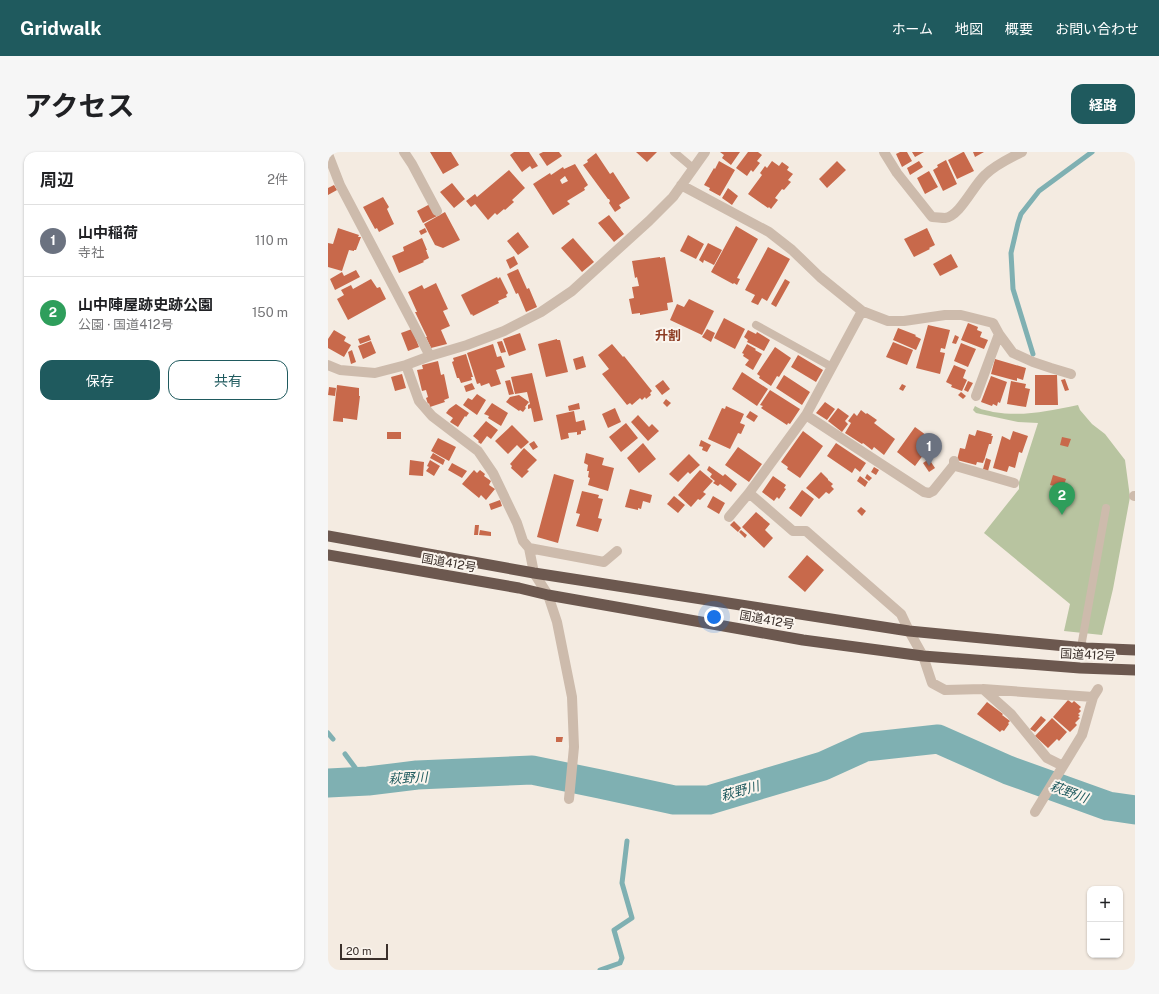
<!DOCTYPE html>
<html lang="ja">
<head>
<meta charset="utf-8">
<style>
  body { margin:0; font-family:"Public Sans","Noto Sans JP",sans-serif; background:#f6f6f6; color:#202124 }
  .controls { position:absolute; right:12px; bottom:12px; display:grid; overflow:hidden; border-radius:8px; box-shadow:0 1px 3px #0004 }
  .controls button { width:36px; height:36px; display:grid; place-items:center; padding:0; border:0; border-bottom:1px solid #e0e0e0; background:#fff; color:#202124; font:20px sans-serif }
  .scale { position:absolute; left:12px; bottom:10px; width:48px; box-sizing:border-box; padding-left:4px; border:2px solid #3b302b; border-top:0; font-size:11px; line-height:14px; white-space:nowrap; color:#3b302b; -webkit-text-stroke:3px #fbf5ee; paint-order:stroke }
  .you { position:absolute; left:386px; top:465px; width:14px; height:14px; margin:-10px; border:3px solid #fff; border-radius:50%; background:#1a73e8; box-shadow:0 0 0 6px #1a73e833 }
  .badge { display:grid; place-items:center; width:26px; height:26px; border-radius:50%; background:#1f5a5e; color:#fff; font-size:13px; font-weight:700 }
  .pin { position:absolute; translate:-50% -33px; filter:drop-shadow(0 1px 2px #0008) }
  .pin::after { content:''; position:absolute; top:21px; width:14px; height:12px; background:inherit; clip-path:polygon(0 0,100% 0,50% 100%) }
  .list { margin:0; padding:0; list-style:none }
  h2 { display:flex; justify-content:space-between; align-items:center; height:52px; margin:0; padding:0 16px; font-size:17px }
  h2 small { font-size:13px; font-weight:400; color:#757577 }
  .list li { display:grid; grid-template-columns:26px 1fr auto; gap:12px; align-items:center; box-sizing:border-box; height:72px; padding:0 16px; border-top:1px solid #e0e0e0 }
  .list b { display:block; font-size:15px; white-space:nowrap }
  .list p { margin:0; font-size:13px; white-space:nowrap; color:#757577 }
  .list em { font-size:13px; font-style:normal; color:#757577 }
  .actions { display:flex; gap:8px; padding:12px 16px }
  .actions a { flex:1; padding:9px 0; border:1px solid #1f5a5e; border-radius:12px; text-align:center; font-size:14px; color:#1f5a5e }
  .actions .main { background:#1f5a5e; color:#fff }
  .map { position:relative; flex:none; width:807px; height:818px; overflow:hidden; border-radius:12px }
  header { display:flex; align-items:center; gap:24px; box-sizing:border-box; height:56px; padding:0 20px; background:#1f5a5e; color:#fff }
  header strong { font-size:19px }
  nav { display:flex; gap:22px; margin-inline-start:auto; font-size:14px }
  .intro { display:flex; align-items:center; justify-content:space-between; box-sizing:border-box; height:96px; padding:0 24px }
  h1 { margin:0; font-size:28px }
  .button { padding:10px 18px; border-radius:12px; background:#1f5a5e; color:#fff; font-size:14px; font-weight:700 }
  main { display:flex; gap:24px; padding:0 24px }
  aside { flex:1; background:#fff; border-radius:12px; box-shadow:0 1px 3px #0004 }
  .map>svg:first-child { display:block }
  .green { fill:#b8c4a0 }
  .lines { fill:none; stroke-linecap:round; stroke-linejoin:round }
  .stream { stroke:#7fb0b2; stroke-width:5 }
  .river { stroke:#7fb0b2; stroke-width:29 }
  .building { fill:#c8694b; fill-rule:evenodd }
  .service { stroke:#cdbbac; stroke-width:8 }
  .minor { stroke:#cdbbac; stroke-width:10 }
  .trunk { stroke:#6c584f; stroke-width:11 }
  .labels { text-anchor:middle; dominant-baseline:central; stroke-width:4; stroke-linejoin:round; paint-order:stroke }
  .street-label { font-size:12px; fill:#3b302b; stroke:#fbf5ee }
  .neighbourhood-label { font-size:13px; font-weight:bold; fill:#8c3b22; stroke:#fbf5ee }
  .water-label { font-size:13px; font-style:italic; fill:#1f5a5e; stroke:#fbf5ee }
</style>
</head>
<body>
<header>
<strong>Gridwalk</strong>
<nav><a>ホーム</a><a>地図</a><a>概要</a><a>お問い合わせ</a></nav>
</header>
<div class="intro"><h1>アクセス</h1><a class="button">経路</a></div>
<main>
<aside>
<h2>周辺<small>2件</small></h2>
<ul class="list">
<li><span class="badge" style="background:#6b7280">1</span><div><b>山中稲荷</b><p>寺社</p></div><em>110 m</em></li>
<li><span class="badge" style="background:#2e9e5b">2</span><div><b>山中陣屋跡史跡公園</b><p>公園 · 国道412号</p></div><em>150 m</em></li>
</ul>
<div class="actions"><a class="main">保存</a><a>共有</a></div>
</aside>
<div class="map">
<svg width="807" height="818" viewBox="0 0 807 818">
  <rect width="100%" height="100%" fill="#f4ebe1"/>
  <path class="green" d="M750,253L752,258L764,272L777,282L797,308L802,345L785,437L774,483L736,479L742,452L656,381L691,337V330L710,271L690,270L648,261L645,258L647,254C653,258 658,258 665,260C696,265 720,259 750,253Z"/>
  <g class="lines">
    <path class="stream" d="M705,202L685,137L683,101L690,71L693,62L711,39L764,0
      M0,581L5,587
      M17,602L37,629
      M272,818L292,811L294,806L286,778L304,766L294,731L299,689"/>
    <path class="river" d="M0,631L40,629L89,623L204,618L272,632L346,648H381L495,614L537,595L610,587L680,618L780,654L807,658"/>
  </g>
  <path class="building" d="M102,0H123L131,13L115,22Z
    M186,0H201L210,14L204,17L202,14L194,20L182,3Z
    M215,0H231L234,4L219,14L211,2Z
    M308,0H329L319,10Z
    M392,0H412L403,13L394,6L396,3Z
    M420,0H430L434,3L429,9L432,11L425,20L423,18L419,24L408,16Z
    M572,0H579L584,9L574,15L568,2Z
    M584,0H596L587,5Z
    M635,0H636L646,19L629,27L620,8Z
    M645,0H656L647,5Z
    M268,1L282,22L285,20L302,46L291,53L293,56L287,60L281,51L282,49L281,47H280L255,13L260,10L259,8Z
    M618,8L629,32L615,39L605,18L610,15L609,13Z
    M391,9L407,18L392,44L381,38L382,36L376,33L386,16L387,17Z
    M444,9L451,14L454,10L461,15L459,18L465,22L460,28L463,30L456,38L454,37L447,46L450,48L443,57L441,55L440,56L420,42L434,23L432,21L437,14L439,16Z
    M509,9L518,18L499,36L491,27Z
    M591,9L595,15L582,23L579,16Z
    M247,12L260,33L256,36L257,38L239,49L242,52L225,63L205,32L222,21L223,23L235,15L236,17ZM237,24L240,29L234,32L232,28Z
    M181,18L197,36L184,48L186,50L177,58L176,57L169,63L167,61L160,68L147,52L143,55L138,49L147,42L149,45Z
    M601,19L610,35L597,42L589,26Z
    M124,31L137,47L126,56L112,40Z
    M6,33L9,38L0,43V36Z
    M400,36L410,44L404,53L394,46Z
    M55,45L61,55L59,57L66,72L51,80L49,76L47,77L35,55Z
    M102,52L109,64L95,71L89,59Z
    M117,60L132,88L115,96L107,93L96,72Z
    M281,63L296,82L286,90L270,71Z
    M408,74L430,87L409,126L412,127L409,133L406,131L405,132L383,120Z
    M10,76L31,83L30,85H33L28,98H26V99L21,98L14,119L0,115V91L5,92Z
    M97,76L99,80L93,83L91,79Z
    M599,76L607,93L601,96L602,97L586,105L576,87Z
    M190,80L201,95L190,103L179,89Z
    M360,83L376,92L368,107L352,99Z
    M94,86L99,98H98L101,106L95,109L96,110L71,121L64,104L76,99L75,95Z
    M245,86L266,110L254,120L233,96Z
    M380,91L394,98L386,113L376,108L375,111L371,108Z
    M440,95L462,107L439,149L434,146L430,153L423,150L427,143L417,138Z
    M623,102L630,115L612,124L605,112Z
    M186,104L190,112L182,117L178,108Z
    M332,105V106L337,105L345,150L339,151L340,158L312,163V161L304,162L301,147L306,146L304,135L311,134L309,125L307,126L304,109Z
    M190,117L199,137L201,136L209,155L198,160L190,141L188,142L179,122Z
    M28,118L32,125L7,138L2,127L14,120L16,124Z
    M169,125L170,127L172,125L180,141L178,143L179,145L170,149L171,151L145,164L144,162L143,163L133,143Z
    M43,127L49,136L52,135L58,147L20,168L9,147L16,143L13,138L23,133L25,137Z
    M457,127L462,130L448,155L443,152Z
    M108,131L120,157L115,159L122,174L113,178L119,192L103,196L98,185H99L87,160H89L80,140L94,133L96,137Z
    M361,147L386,159L374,183L342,168L349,152L356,155Z
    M396,166L417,177L407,197L386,186Z
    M640,171L650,175L649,178L654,180L652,185L660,188L656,197L633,188Z
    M600,173L622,178L617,197L613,196L612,200L617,201L612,222L588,216Z
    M570,176L588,183L587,184L593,187L588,198L565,188Z
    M84,177L91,195L80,199L73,181Z
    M379,177L387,181L383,190L374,185Z
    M6,178L18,185L16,189L23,193L16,205L0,196V187Z
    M420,178L428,182L429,180L442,188L436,199L419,190L420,188L416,185Z
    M192,181L198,198L181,204L175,187Z
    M41,183L43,188L32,192L30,187Z
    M627,183L631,185L628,192L624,191Z
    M229,187V188H232L240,220L218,225L210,192Z
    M43,189L48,201L35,207L30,194Z
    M174,189L178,200L173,201L169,190Z
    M565,190L585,198L579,213L558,205Z
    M633,191L648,197L640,215L626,209Z
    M165,192L169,205L173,204L177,215L168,218L173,232L163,235L161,231L153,234L152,231L149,232L139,201Z
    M284,192L295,205L296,204L324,239L322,241L323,243L318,247L317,245L314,248L312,246L304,253L302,251L299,253L274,222L281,217L270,203Z
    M419,192L428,197L427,198L434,202L425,218L417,213L421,208L415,204L416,202L414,201Z
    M447,195L463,206L451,225L449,224L443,234L431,226L432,224L429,222Z
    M24,198L28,210L23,212L20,200Z
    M138,202L145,225H143L144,228L133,231L131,226H129L124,210L126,209L125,206Z
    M470,203L495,218L488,230L463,215Z
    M255,204L258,215L248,218L245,207Z
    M667,207L698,216L695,228L689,226V229L663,222Z
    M110,209L113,223L116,222L121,246L116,248L117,250L102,255L101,251L100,252L98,246L100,245L98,238L94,239L89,218L95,217L94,213Z
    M626,213L638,218L635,226L639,228L634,239L623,235L624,233L618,230Z
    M414,220L440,237L429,254L404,237Z
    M204,221L215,268L206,270L203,256L200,257V253L202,252L199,240L187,242L183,225Z
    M74,222L78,236L67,239L63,225Z
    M456,223L482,240L474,253L448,236Z
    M707,223H729L730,253H707Z
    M663,224L679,230L672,251L670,250L669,254L665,252L664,254L653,250Z
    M737,227L741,238L737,239L733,228Z
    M182,228L186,242L181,243L177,229Z
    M335,228L342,237L334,243L327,234Z
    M640,229L645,231L640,240L636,238Z
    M683,229L698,232L697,236L702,237L698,255L679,252Z
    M144,231L147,237L138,240L136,234Z
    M574,232L578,234L575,239L571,237Z
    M9,233L31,236V244H32L29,268L15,266V270L5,269Z
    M1,235L8,236L7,244L0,243Z
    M442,238L472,257L462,272L460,271L459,273L433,256L435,254L432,253Z
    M633,240L638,244L635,247L630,243Z
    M149,242L158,248L149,263L135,253L140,246L144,248Z
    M191,243L201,250L197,255L198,256L195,260L192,258L191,259L178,250L182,245Z
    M338,247L343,251L339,255L335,251Z
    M497,250L507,257L499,268L488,261Z
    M164,251L180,261L173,274L160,266L161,264L156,262Z
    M251,251L252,257L241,259L240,254Z
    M128,252L141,261L138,265L137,264L130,275L122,270L125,266L118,261L121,257Z
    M398,254L416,262L412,271L417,273L413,282L410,281L402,297L380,287L394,256L397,257Z
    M287,256L293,270L280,276L274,262Z
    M510,256L521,264L517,269L520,272L514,280L500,269Z
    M533,258L538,262L539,261L549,268L546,271L567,287L556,303L546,295L544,298L535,291L534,292L517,281L523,271L520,269L526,261L529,264Z
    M246,259L248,270L256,268L258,278L253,279V282L249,283V280L240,281L241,286L233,288L228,263Z
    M422,259L430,264L426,270L418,265Z
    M310,263L321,275L324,272L331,279L320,289L303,270Z
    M158,269L170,278L163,287L159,284L153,292L150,290L151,289L145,284Z
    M298,271L310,286L293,300L281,285Z
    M184,273L201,290L193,297L189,293L180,302L167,289Z
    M587,275L598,283L597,284L604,289V291L587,314L569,300Z
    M649,278L664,282L663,284H665L663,292H661L656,309V308L655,311L649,310L648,313L629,308L632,296L637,297L641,282L647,284Z
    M475,279L495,294L472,326L459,317L460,315L453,310Z
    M685,279L700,284L694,301L691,300L687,316L681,314L679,320L665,316L674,284L682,288Z
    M59,280H73V287H59Z
    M734,285L743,287L740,295L732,293Z
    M110,286L128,295L121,309L103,299Z
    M373,288L383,293L379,300L374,298L375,295L371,294Z
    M206,289L210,295L205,298L201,292Z
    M315,291L328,307L311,321L299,306Z
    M508,291L538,311L532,320L527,316L524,321L499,304Z
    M410,295L434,312L421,330L397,313Z
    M196,296L209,308L199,318L201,319L194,326L183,316L184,314L182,312Z
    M105,301L117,308L115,313L102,306Z
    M258,301L276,306L274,313L286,316L280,339L260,333L262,326L260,325L261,319H259L260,313L256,311Z
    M361,302L372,313L362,322L360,320L350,330L341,322Z
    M658,306L663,308L660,319L655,317Z
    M601,307L607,316L601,320L595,311Z
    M82,308L96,310L95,324L81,323Z
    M102,308L112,314L106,324L98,319L101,315L99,314Z
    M124,311L139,319L134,326L120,318Z
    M381,314L395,324L397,322L409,332L403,340L392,332L390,334L385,331L387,329L382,325L384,322L379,318Z
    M546,315L551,318L548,323L543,320Z
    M146,318L149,321L152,318L157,322L156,324L163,329L161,333L167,337L158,348L153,343L151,346L134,332Z
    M372,318L385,329L375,340L378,342L372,348L370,347L363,355L350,343Z
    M493,320L500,327V328L505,332L503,334L506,337L501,342L498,340L491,347L478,336Z
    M226,322L246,328L230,391L209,385Z
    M539,322L544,326L541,329L537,326Z
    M725,323L738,327L735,336L722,333Z
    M445,324L458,333L456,336L458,337L451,347L449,345L446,349L434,340Z
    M532,324L540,330L537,335L529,329Z
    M302,337L324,343L322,351L315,349L313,357L310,356V358L297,355Z
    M474,338L486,347L473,365L461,356Z
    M254,339L271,343L270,346L275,347L270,366L274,367L270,380L248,374L252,362L248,361Z
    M346,344L357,353L350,361L339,352Z
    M385,344L397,351L391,362L379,355Z
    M172,348L174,354L163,358L161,352Z
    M533,355L538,359L534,364L529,359Z
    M428,360L442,372L437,378L445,386L436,396L414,375Z
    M406,369L413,376L410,380L402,373Z
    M147,373H151L150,383H146Z
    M152,378L163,380V384L151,383Z
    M413,378L419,383L417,386L411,380Z
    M479,403L496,418L477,440L460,425Z
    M740,548L744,551L746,549L753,555L751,557L753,559L750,562L752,563L750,565L752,566L747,571L749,573L742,580L725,565Z
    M659,550L675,562L674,563L682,569L680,571L681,572L676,579L674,578L672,580L649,562Z
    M713,564L718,568L707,580L702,577Z
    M724,566L739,580L731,589L729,587L720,596L707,584Z
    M228,585H235L234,590H228Z"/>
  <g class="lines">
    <path class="service" d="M346,0L365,16
      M428,173L504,215
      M753,495L778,356"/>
    <path class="minor" d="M76,0L84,12L109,59
      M556,0L569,21L604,65C608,65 613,66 617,66C632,64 645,34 657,23C667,13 682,6 694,0
      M0,2L12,33L102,204
      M353,33L441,80L464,98L492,125L534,159L560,169H576L617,163H633L665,171L671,182L685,201L705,210L723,216L743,222
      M0,213L12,218L47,221L78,213L102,204L139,193L176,179L213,160L244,139L321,69L345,45L377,0
      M78,213L91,249L104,264L150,299L165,321L189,371L195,389L201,396L206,421L220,443L229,470L244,545L246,595L241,647
      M648,244L671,182
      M478,263L596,340L601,341L605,339L626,313V309
      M626,313L631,315L686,331
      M421,341L465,379H478L573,462L581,479L595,504L604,531L617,538L655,537L765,545
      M806,344H807
      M401,365L421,341L478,263L534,159
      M201,396L276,410L289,399
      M655,537L683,562L719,606L735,614
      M707,660L754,583L765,545L770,537"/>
    <path class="trunk" d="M0,384L206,421L581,479L758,496L807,498
      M0,403L191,436L220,443L475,488L595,504L752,516L807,518"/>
  </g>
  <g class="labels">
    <g class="street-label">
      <text transform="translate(121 411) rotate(10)">国道412号</text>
      <text transform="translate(439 468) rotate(10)">国道412号</text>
      <text transform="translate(760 503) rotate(3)">国道412号</text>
    </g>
    <g class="neighbourhood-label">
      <text x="340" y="183">升割</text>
    </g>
    <g class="water-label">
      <text transform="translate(80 626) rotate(-3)">萩野川</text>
      <text transform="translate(412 639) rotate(-16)">萩野川</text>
      <text transform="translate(741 640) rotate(20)">萩野川</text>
    </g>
  </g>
</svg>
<div class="controls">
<button>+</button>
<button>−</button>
</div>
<div class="scale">20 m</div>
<div class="you"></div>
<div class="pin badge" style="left:601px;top:314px;background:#6b7280">1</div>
<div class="pin badge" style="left:734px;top:363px;background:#2e9e5b">2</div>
</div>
</main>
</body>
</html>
